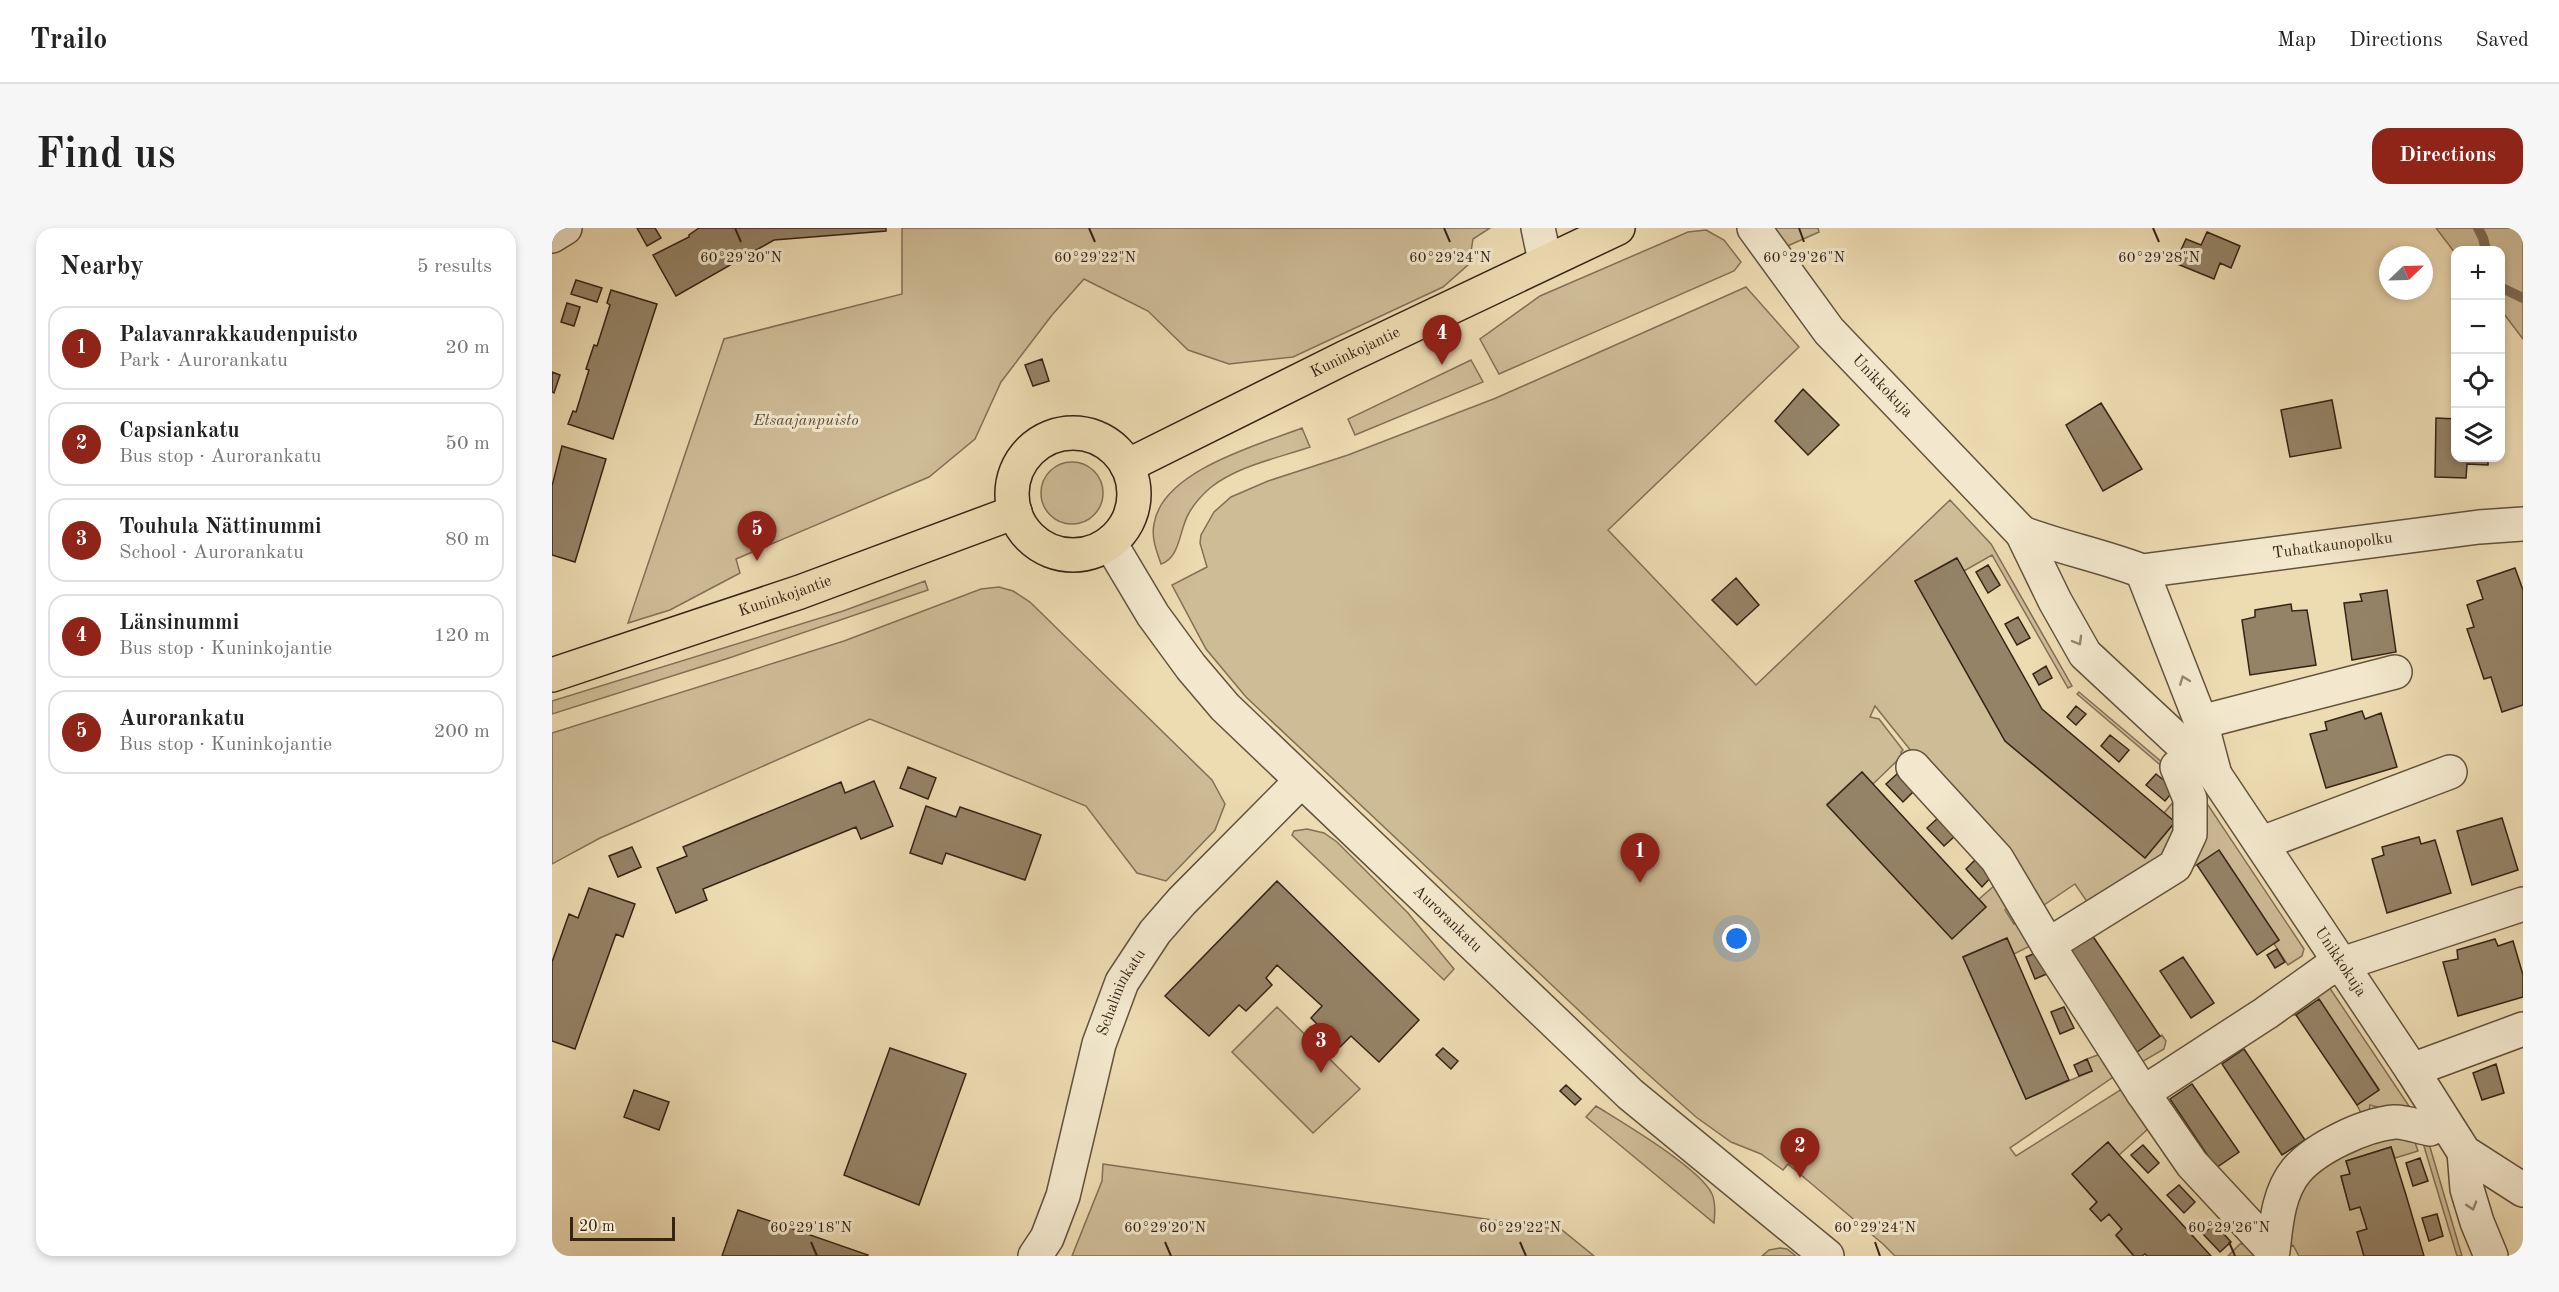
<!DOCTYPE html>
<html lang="en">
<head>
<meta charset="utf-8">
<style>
  body { margin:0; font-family:"Old Standard TT",serif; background:#f6f6f6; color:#222 }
  .controls { position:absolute; right:18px; top:18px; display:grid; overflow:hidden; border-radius:12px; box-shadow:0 3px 9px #0003 }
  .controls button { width:54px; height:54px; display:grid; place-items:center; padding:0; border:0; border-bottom:2px solid #e0e0e0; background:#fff; color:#222; font:30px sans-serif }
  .compass { position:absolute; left:1827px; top:18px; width:54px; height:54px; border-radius:50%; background:#fff; box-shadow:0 3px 9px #0003; rotate:67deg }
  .scale { position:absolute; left:18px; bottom:15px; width:105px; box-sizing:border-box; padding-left:6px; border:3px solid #352415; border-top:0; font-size:16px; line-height:21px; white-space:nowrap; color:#352415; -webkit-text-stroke:4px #f3e8cd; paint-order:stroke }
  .you { position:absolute; left:1185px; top:711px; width:21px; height:21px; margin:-15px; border:4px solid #fff; border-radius:50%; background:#1a73e8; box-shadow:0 0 0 9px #1a73e833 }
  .badge { display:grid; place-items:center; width:39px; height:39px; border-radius:50%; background:#8f2418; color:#fff; font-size:20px; font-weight:700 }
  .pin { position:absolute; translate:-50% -50px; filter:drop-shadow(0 2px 3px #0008) }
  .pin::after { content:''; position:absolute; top:32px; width:21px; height:18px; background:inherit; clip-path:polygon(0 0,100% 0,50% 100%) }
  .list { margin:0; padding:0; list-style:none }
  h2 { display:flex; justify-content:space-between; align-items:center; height:78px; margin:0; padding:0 24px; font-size:26px }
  h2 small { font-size:20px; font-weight:400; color:#767676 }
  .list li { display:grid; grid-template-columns:39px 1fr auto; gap:18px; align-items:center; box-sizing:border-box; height:84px; margin:0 12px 12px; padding:0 12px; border:2px solid #e0e0e0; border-radius:18px }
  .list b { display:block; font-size:22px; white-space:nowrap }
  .list p { margin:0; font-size:20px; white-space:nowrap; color:#767676 }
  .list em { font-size:20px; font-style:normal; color:#767676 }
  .icon { flex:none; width:33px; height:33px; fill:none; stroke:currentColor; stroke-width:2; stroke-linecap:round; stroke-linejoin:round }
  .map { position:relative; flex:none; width:1971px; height:1028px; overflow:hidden; border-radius:18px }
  header { display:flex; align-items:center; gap:36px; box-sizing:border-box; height:84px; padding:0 30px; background:#fff; border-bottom:2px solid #e0e0e0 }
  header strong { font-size:28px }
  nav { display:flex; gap:33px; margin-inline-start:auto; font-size:21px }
  .intro { display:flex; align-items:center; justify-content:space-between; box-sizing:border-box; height:144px; padding:0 36px }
  h1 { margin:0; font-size:42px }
  .button { padding:15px 27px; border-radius:18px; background:#8f2418; color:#fff; font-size:21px; font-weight:700 }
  main { display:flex; gap:36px; padding:0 36px }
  aside { flex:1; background:#fff; border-radius:18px; box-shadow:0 3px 9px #0003 }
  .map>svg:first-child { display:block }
  .green { fill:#cebc97; stroke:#827056; stroke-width:1.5 }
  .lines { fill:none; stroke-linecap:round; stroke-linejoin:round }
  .stream { stroke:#7e6d53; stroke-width:10 }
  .building { fill:#958367; stroke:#352415; stroke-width:1.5 }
  .minor-casing { stroke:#63523c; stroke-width:36 }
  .major-casing { stroke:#352415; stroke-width:36 }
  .minor { stroke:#f3e8cd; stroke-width:33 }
  .major { stroke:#eddbb2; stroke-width:33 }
  .oneway { stroke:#948671 }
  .ticks { fill:none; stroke:#352415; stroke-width:2 }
  .labels { text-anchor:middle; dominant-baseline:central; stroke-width:6; stroke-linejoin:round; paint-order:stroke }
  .street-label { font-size:16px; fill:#352415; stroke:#f3e8cd }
  .park-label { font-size:16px; font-style:italic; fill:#5b4a36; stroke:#f3e8cd }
  .ticks-label { font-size:15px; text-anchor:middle; fill:#352415; stroke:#f3e8cd; stroke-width:6; stroke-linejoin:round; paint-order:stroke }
</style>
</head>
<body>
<header>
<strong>Trailo</strong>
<nav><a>Map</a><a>Directions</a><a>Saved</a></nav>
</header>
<div class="intro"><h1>Find us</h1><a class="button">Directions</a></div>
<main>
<aside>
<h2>Nearby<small>5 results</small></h2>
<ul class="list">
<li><span class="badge">1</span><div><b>Palavanrakkaudenpuisto</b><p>Park · Aurorankatu</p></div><em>20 m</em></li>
<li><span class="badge">2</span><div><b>Capsiankatu</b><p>Bus stop · Aurorankatu</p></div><em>50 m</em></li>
<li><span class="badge">3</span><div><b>Touhula Nättinummi</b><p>School · Aurorankatu</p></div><em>80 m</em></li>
<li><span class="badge">4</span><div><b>Länsinummi</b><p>Bus stop · Kuninkojantie</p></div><em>120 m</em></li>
<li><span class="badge">5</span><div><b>Aurorankatu</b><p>Bus stop · Kuninkojantie</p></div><em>200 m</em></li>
</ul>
</aside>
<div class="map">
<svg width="1971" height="1028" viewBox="0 0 1971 1028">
  <rect width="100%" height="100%" fill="#eddbb2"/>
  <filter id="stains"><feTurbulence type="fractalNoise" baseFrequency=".00333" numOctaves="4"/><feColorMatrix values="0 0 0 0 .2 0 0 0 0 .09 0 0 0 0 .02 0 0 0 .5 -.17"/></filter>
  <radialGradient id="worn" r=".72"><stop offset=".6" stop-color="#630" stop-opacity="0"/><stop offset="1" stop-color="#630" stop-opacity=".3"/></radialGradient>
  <path class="green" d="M350,0H938L921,11L917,36L891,59L741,129L677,136L636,122L596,83L532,51L500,87L449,154L423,211L377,249L184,331L188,345L118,382L76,395L172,111L350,66Z
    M1213,0H1266L1267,4L1231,20Z
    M1884,0H1971V111L1949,82L1948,22H1904L1903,25Z
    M1154,2L1172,12L1189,34L1182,43L947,146L928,111L988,68L1136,4Z
    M1194,59L1247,119L1056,302L1204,457L1398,272L1439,316L1520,458L1516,460L1440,327L1412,343L1404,330L1363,353L1453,513L1593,630L1623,594L1612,585L1627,567L1626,619L1540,681L1523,656L1486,681L1323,478L1318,489L1327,491L1351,522L1349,524L1350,528L1321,556L1310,544L1275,576L1400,710L1434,679L1427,671L1450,651L1463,676L1453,682L1462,696L1474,692L1484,715L1462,726L1455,710L1411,729L1474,871L1540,843L1535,831L1551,825L1567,845L1458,920L1464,928L1576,857L1597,900L1567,927L1556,914L1521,946L1545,974L1538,981L1549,993L1557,986L1570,1001L1564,1008L1582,1028H1343L1331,1016L1236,936L1231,942L1209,926L1179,914L1144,889L1071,824L694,469L654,421L620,357L655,339L648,315L649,307L662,284L679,269L716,253L796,227L944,170Z
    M919,132L931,154L803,207L796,191Z
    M750,200L758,219C726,230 685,238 658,260C650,267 642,276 637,285C627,301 629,329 609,336C605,324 599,310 602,296C610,243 706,217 750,200Z
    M489 265a31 31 0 1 1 62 0a31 31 0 1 1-62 0Z
    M373,353L376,362L177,430L0,486V473L291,383Z
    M447,359L461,363L478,374L660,552L673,576L663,602L614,653L585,645L534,578L318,491L48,610L0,636V505L292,413L429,361Z
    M1527,464L1650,568L1752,721L1750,728L1736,737L1722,716L1727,712L1667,623L1638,641L1640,564L1525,466Z
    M755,601L772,605L785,614L856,685L902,741L892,752L740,607L742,603Z
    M1540,707L1585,823L1610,807L1614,813L1612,821L1588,835L1508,722Z
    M1773,753L1865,890L1818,877L1816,890L1812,891L1805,877L1827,861L1767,772L1744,787H1739Z
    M725,779L808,861L761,905L680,824Z
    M1044,878C1071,895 1148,940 1160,966C1164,975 1163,986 1162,995L1034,889Z
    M1873,902L1910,1028H1905L1868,905Z
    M1859,903L1866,923L1843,930L1839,919L1794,933L1798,946L1789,949L1798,981L1808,979L1815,1001L1805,1004L1812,1028H1747L1741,1017L1730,1024L1726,1013L1760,932Z
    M551,936L1010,1002L1042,1028H520L550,953Z
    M1688,1016H1693L1704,1028H1676Z
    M1228,1020L1235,1021L1244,1028H1210L1217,1022Z"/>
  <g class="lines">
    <path class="stream" d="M1926,0L1931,10L1934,22
      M1948,59L1971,70"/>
  </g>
  <path class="building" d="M85,0H103L109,10L95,18Z
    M147,0H334V3L222,12L124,68L101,27L137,9V7Z
    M1655,4L1688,18L1679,40L1668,35L1662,51L1623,35L1634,11L1649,17Z
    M24,52L50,60L45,74L19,66Z
    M59,62L105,76L61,211L16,196L21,183L24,184L37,142L34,141L42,117L45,118L58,77L55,75Z
    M15,75L28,79L22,98L9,94Z
    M490,131L497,153L481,158L473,137Z
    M0,144L8,147L2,165L0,164Z
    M1251,161L1287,197L1256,227L1223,193Z
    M1780,172L1789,220L1738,229L1729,182Z
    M1549,175L1590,241L1551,263L1514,197Z
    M1884,190L1904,191V230H1936V237L1915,236L1914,250L1883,249Z
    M10,218L54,231L23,334L0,327V258Z
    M1405,330L1490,481L1623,594L1593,630L1453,513L1363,353Z
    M1436,337L1448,357L1436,365L1424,344Z
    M1963,340L1971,362V477L1950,484L1939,449L1932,451L1915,401L1922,399L1915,377L1931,371L1925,353Z
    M1184,350L1207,377L1185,397L1160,372Z
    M1835,362L1844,424L1800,432L1792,375L1810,373L1808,366Z
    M1739,376L1740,383L1755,382L1764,437L1698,447L1690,392L1703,389V382Z
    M1466,389L1478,410L1465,417L1453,396Z
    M1494,438L1500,450L1487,457L1481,446Z
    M1524,478L1534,486L1524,497L1515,489Z
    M1810,483L1813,491L1829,485L1845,539L1774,560L1758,506L1775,502L1773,494Z
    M1558,507L1577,522L1567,534L1549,518Z
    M356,539L384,550L376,571L348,560Z
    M1310,544L1434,679L1400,711L1275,577Z
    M1345,546L1362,563L1351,574L1334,556Z
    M1604,546L1623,561L1613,573L1594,557Z
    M322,553L341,598L309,611L304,599L151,661L155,672L124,685L105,640L135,628L131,619L289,554L293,565Z
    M374,578L404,589L408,579L489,607L473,652L394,625L390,636L358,625Z
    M1386,590L1403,608L1392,618L1375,600Z
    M1950,590L1966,642L1920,657L1905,603Z
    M1867,609L1869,616L1883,612L1899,665L1835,685L1820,631L1832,627L1830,619Z
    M80,619L89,639L66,649L57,628Z
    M1667,622L1727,712L1705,727L1645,637Z
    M1424,631L1440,648L1430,659L1414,641Z
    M725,653L867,792L827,834L799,808L788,819L759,790L770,778L725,737L714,750L720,757L694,783L687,777L657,808L613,768Z
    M37,660L83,676L71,709L64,706L23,821L0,813V734L17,686L26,690Z
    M1540,707L1608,808L1585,824L1517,722Z
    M1455,710L1517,852L1474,871L1411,729Z
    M1943,711L1946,718L1961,713L1971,747V769L1906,788L1891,734L1906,731L1905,722Z
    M1725,721L1733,734L1723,740L1715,727Z
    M1488,723L1497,745L1483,751L1474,729Z
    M1631,729L1662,775L1639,790L1608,743Z
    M1767,771L1827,862L1805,877L1744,787Z
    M1512,779L1522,800L1508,806L1499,784Z
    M338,820L414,846L367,977L292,947Z
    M891,820L906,833L899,841L884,827Z
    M1692,821L1753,912L1730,927L1670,836Z
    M1535,831L1540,843L1527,848L1522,837Z
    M1944,836L1952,865L1930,872L1921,845Z
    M1640,856L1687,924L1664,940L1618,871Z
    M1014,857L1029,871L1023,877L1008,863Z
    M82,862L117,874L107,902L72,889Z
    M1556,914L1567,927L1659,1028H1595L1593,1026L1590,1028H1582L1564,1007L1570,1001L1557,986L1549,993L1538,981L1545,974L1520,946Z
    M1591,917L1607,935L1596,945L1579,927Z
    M1839,919L1854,967L1872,1028H1812L1805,1004L1815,1001L1808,979L1798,982L1789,948L1798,946L1794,933Z
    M1868,930L1876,953L1861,958L1854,935Z
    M1627,957L1643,974L1632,985L1615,967Z
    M186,982L316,1027L315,1028H170Z
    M1885,986L1891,1008L1877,1013L1870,990Z
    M1663,996L1679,1014L1668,1024L1651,1006Z"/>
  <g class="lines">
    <g class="minor-casing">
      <g id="minor">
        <path d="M986,0L993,33"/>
        <path id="s1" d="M1202,0L1277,103L1470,305L1503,373L1533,426L1663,547L1860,842L1912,924L1971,962"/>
        <path d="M0,8L13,0"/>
        <path id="s2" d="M1470,305C1510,320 1551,328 1590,343L1927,299L1971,296"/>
        <path id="s3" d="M558,315L601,387L639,439L673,479L1078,866L1275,1028"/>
        <path d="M1590,343L1649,494L1663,547"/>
        <path d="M1649,494L1843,444"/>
        <path d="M1361,539L1445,631L1496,717L1623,638L1638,606V571L1625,539"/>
        <path d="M1710,615L1898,544"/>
        <path d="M1496,717L1591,865"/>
        <path d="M1860,842L1971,801"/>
        <path d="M1878,901C1867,899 1852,893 1842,894C1812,897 1763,920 1744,943C1726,965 1724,997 1721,1023L1640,936L1591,865L1714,785L1773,743L1790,736L1971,676"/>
        <path d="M1912,924L1915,961L1925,994L1939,1028"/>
        <path id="s4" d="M483,1028L495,1010L511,968L547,816L570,754L603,704L630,673L749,553"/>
      </g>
    </g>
    <g class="major-casing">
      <g id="major">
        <circle cx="521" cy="266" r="61"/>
        <path id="s5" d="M575,238L794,129L1066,0"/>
        <path id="s6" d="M0,447L248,364L463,284"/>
      </g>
    </g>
    <use href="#minor" class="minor"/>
    <use href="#major" class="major"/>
  </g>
  <defs><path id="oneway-chevron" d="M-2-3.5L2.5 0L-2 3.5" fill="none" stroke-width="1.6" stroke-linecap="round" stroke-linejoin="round" transform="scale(1.5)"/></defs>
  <g class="oneway">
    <use href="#oneway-chevron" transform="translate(1526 413) rotate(60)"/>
    <use href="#oneway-chevron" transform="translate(1632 452) rotate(-111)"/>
    <use href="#oneway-chevron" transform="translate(1920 978) rotate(73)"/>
  </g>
  <path class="ticks" d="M183,0L189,14M537,0L543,14M892,0L898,14M1247,0L1252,14M1601,0L1607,14M259,1014L265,1028M613,1014L619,1028M968,1014L974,1028M1323,1014L1328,1028M1677,1014L1683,1028"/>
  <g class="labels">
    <g class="street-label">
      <text stroke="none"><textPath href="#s5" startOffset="255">Kuninkojantie</textPath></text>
      <text stroke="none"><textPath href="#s1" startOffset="204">Unikkokuja</textPath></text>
      <text stroke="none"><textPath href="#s2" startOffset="318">Tuhatkaunopolku</textPath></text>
      <text stroke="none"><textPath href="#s6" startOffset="246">Kuninkojantie</textPath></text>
      <text stroke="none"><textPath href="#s3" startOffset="508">Aurorankatu</textPath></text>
      <text stroke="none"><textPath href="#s1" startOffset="946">Unikkokuja</textPath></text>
      <text stroke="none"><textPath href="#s4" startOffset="279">Schalininkatu</textPath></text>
    </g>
    <g class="park-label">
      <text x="254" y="193">Etsaajanpuisto</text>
    </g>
  </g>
  <g class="ticks-label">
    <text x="189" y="34">60°29'20"N</text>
    <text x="543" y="34">60°29'22"N</text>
    <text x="1607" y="34">60°29'28"N</text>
    <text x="898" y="34">60°29'24"N</text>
    <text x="1252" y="34">60°29'26"N</text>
    <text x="259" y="1004">60°29'18"N</text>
    <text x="613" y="1004">60°29'20"N</text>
    <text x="968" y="1004">60°29'22"N</text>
    <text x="1323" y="1004">60°29'24"N</text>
    <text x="1677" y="1004">60°29'26"N</text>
  </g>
  <rect width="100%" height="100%" filter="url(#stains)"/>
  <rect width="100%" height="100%" fill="url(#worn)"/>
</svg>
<div class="controls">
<button>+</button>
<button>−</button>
<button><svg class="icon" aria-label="locate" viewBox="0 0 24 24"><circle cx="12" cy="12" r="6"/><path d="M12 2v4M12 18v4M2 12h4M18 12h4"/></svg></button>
<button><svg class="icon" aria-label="layers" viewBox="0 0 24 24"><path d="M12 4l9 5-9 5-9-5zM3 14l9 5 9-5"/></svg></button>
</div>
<svg class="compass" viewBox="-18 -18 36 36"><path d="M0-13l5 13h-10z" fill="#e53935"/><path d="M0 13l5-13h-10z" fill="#767676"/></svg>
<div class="scale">20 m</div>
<div class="you"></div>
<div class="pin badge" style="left:1088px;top:655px">1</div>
<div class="pin badge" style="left:1248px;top:950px">2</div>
<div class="pin badge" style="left:769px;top:845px">3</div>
<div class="pin badge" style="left:890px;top:137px">4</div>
<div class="pin badge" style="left:205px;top:333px">5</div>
</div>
</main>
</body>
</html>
